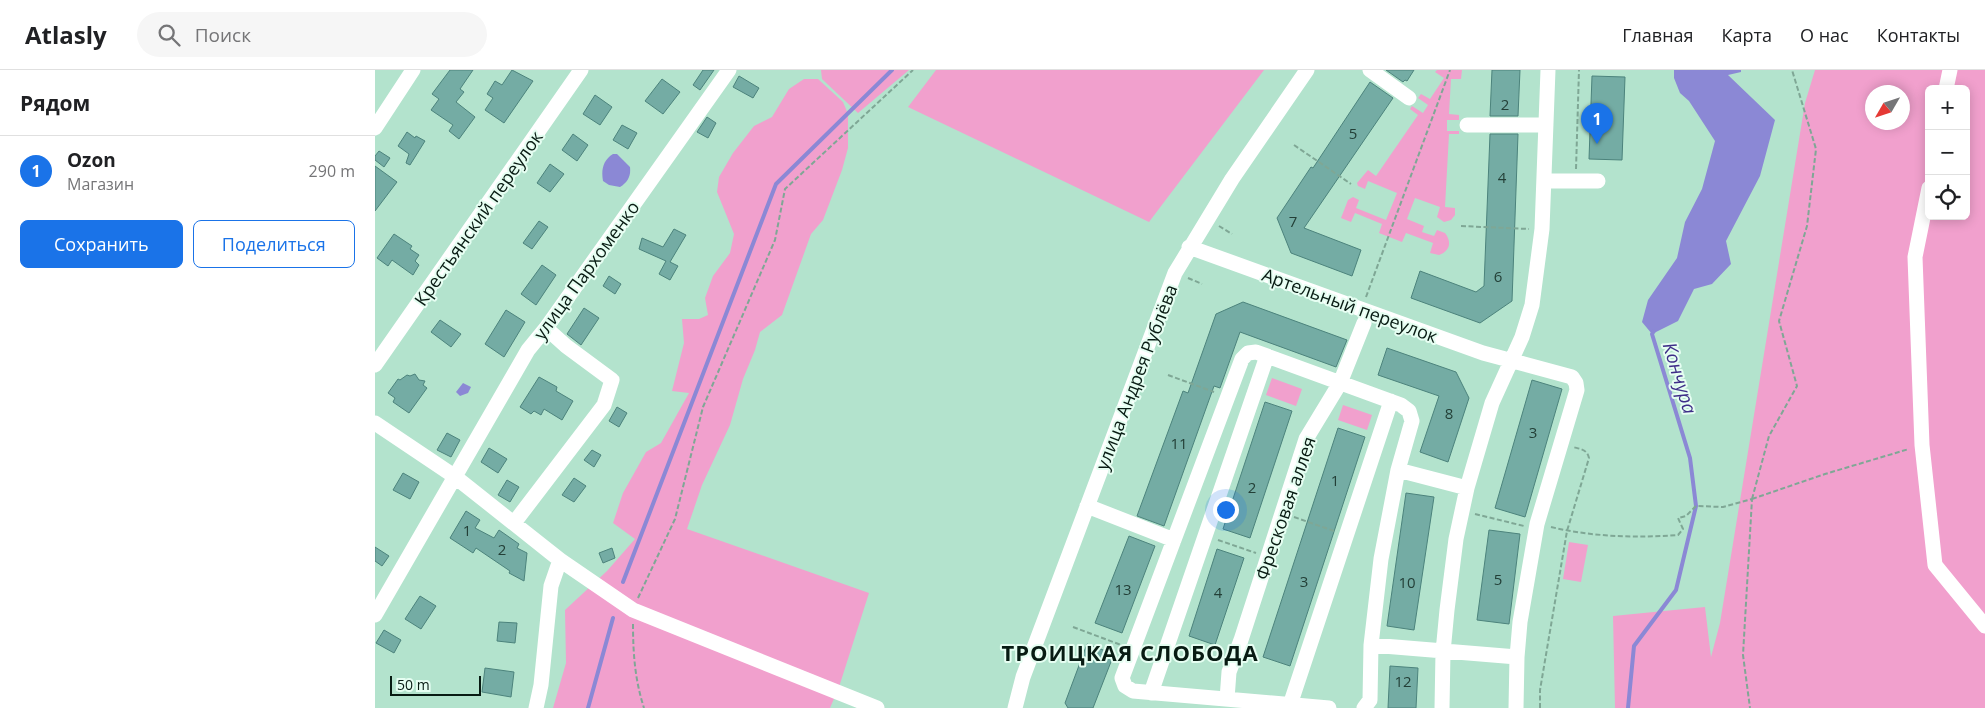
<!DOCTYPE html>
<html lang="ru">
<head>
<meta charset="utf-8">
<style>
  body { margin:0; font-family:"Open Sans",sans-serif; background:#f6f6f6; color:#202124 }
  .controls { position:absolute; right:15px; top:15px; display:grid; overflow:hidden; border-radius:8px; box-shadow:0 2px 12px #0003 }
  .controls button { width:45px; height:45px; display:grid; place-items:center; padding:0; border:0; border-bottom:1px solid #e0e0e0; background:#fff; color:#202124; font:25px sans-serif }
  .compass { position:absolute; left:1490px; top:15px; width:45px; height:45px; border-radius:50%; background:#fff; box-shadow:0 2px 12px #0003; rotate:231deg }
  .scale { position:absolute; left:15px; bottom:12px; width:91px; box-sizing:border-box; padding-left:5px; border:2px solid #081b13; border-top:0; font-size:14px; line-height:18px; white-space:nowrap; color:#081b13; -webkit-text-stroke:4px #e6fef2; paint-order:stroke }
  .you { position:absolute; left:850px; top:439px; width:18px; height:18px; margin:-12px; border:4px solid #fff; border-radius:50%; background:#1a73e8; box-shadow:0 0 0 8px #1a73e833 }
  .badge { display:grid; place-items:center; width:32px; height:32px; border-radius:50%; background:#1a73e8; color:#fff; font-size:16px; font-weight:700 }
  .pin { position:absolute; translate:-50% -41px; filter:drop-shadow(0 1px 2px #0008) }
  .pin::after { content:''; position:absolute; top:26px; width:18px; height:15px; background:inherit; clip-path:polygon(0 0,100% 0,50% 100%) }
  .list { margin:0; padding:0; list-style:none }
  h2 { display:flex; justify-content:space-between; align-items:center; height:65px; margin:0; padding:0 20px; font-size:21px }
  h2 small { font-size:16px; font-weight:400; color:#757577 }
  .list li { display:grid; grid-template-columns:32px 1fr auto; gap:15px; align-items:center; box-sizing:border-box; height:70px; padding:0 20px; border-top:1px solid #e0e0e0 }
  .list b { display:block; font-size:19px; white-space:nowrap }
  .list p { margin:0; font-size:16px; white-space:nowrap; color:#757577 }
  .list em { font-size:16px; font-style:normal; color:#757577 }
  .actions { display:flex; gap:10px; padding:15px 20px }
  .actions a { flex:1; padding:11px 0; border:1px solid #1a73e8; border-radius:8px; text-align:center; font-size:18px; color:#1a73e8 }
  .actions .main { background:#1a73e8; color:#fff }
  .icon { flex:none; width:28px; height:28px; fill:none; stroke:currentColor; stroke-width:2; stroke-linecap:round; stroke-linejoin:round }
  .map { position:relative; flex:none; width:1610px; height:638px; overflow:hidden }
  header { display:flex; align-items:center; gap:30px; box-sizing:border-box; height:70px; padding:0 25px; background:#fff; border-bottom:1px solid #e0e0e0 }
  header strong { font-size:24px }
  nav { display:flex; gap:28px; margin-inline-start:auto; font-size:18px }
  .search { width:350px; height:45px; background:#f6f6f6; display:flex; align-items:center; gap:12px; box-sizing:border-box; padding:0 18px; border-radius:28px; color:#757577; font-size:19px }
  main { display:flex }
  aside { flex:1; background:#fff }
  .map>svg:first-child { display:block }
  .green { fill:#f1a0cd; fill-rule:evenodd }
  .water { fill:#8b88d5 }
  .lines { fill:none; stroke-linecap:round; stroke-linejoin:round }
  .stream { stroke:#8b88d5; stroke-width:4 }
  .building { fill:#74aca4; stroke:#4c837c }
  .path { stroke:#7fa795; stroke-width:2; stroke-dasharray:5 2.5; stroke-linecap:butt }
  .minor { stroke:#fff; stroke-width:15 }
  .labels { text-anchor:middle; dominant-baseline:central; stroke-width:4; stroke-linejoin:round; paint-order:stroke }
  .number-label { font-size:15px; fill:#233f37 }
  .street-label { font-size:18px; fill:#081b13; stroke:#e6fef2 }
  .water-label { font-size:19px; font-style:italic; fill:#3e2e88; stroke:#e6fef2 }
  .district-label { font-size:22px; font-weight:bold; letter-spacing:1px; fill:#081b13; stroke:#e6fef2 }
</style>
</head>
<body>
<header>
<strong>Atlasly</strong>
<div class="search"><svg class="icon" aria-label="search" viewBox="0 0 24 24"><circle cx="10" cy="10" r="6"/><path d="M15 15l6 6"/></svg>Поиск</div>
<nav><a>Главная</a><a>Карта</a><a>О нас</a><a>Контакты</a></nav>
</header>
<main>
<aside>
<h2>Рядом<small></small></h2>
<ul class="list">
<li><span class="badge">1</span><div><b>Ozon</b><p>Магазин</p></div><em>290 m</em></li>
</ul>
<div class="actions"><a class="main">Сохранить</a><a>Поделиться</a></div>
</aside>
<div class="map">
<svg width="1610" height="638" viewBox="0 0 1610 638">
  <rect width="100%" height="100%" fill="#b3e3cd"/>
  <path class="green" d="M446,0H534L483,43L447,9Z
    M561,0H889L774,152L533,37Z
    M1062,0H1087L1086,9H1076L1074,44L1084,45V50H1072V61H1084V64H1074L1070,137L1080,138V145L1076,150L1069,152L1062,147L1065,137L1040,128L1032,149L1049,156L1047,162L1059,166L1062,160L1070,163C1077,172 1075,181 1064,185L1055,183L1058,173L1031,163L1027,172L1004,163L1007,154L980,143L976,152L966,148L973,130L978,127L984,130L981,138L1011,150L1022,123L993,111L990,119L983,116L982,113L993,100L1001,106L1043,45L1035,39L1037,36L1048,43L1053,35L1043,28L1046,24L1055,29L1069,8L1060,2Z
    M1440,0H1610V638H1240L1238,546L1330,537L1336,587L1345,553L1430,33ZM1554,19H1591V146H1554ZM1498,22H1528V52H1498Z
    M429,9H443L468,32L473,44V78L467,100L448,150L436,164L407,245L385,262L380,280L368,309L355,355L327,415L312,459L494,523L464,617L455,638H178L191,593L190,540L232,501L260,469L238,453L248,423L271,382L286,373L314,323L297,321L309,273L307,249H324L333,245L330,228L338,206L355,183L359,164L342,122L344,107L358,83L379,56L397,47L414,19Z
    M897,308L927,319L921,336L891,325Z
    M968,335L997,345L992,360L963,350Z
    M1194,472L1213,475L1206,512L1188,509Z"/>
  <path class="water" d="M1299,0H1366V2L1353,5L1400,50L1385,106L1351,171L1356,194L1337,214L1319,219L1303,251L1277,264L1267,252L1273,230L1302,188L1310,152L1327,119L1340,71L1314,31L1305,23L1299,8Z
    M238,84H242L255,97C256,106 253,112 245,117L234,115L228,111C226,100 228,90 238,84Z
    M88,313L96,317L93,323L85,326L81,322Z"/>
  <g class="lines">
    <path class="stream" d="M248,512L401,114L517,0
      M213,638L238,548
      M1253,638L1259,576L1301,520L1321,436L1315,388L1277,264L1279,261"/>
  </g>
  <path class="building" d="M75,0H98L85,19L89,22L81,32L100,47L84,69L74,61L78,55L56,40L64,29L57,24Z
    M137,0L158,11L129,53L110,40L118,28L112,24L120,11L127,15Z
    M328,0H339L325,20L318,15Z
    M1011,0H1039L1032,11L1030,10L1028,12Z
    M1117,0H1145L1143,46H1115Z
    M364,6L384,18L378,28L358,17Z
    M1217,6L1250,7L1247,90L1214,89Z
    M287,9L305,22L288,44L270,31Z
    M995,12L1018,28L929,158L986,180L977,206L916,183L902,148L936,97L938,98Z
    M220,25L237,37L225,55L208,44Z
    M332,47L341,53L333,68L322,62Z
    M247,55L262,63L253,79L238,70Z
    M32,62L40,68L41,66L50,71L35,95L31,93L34,84L23,76Z
    M198,64L213,75L202,91L187,80Z
    M1115,64H1143L1137,231L1105,253L1036,228L1045,201L1101,222L1109,216Z
    M4,81L15,88L9,97L0,90V86Z
    M175,94L189,104L175,122L162,113Z
    M0,96L22,112L0,141Z
    M164,151L173,157L157,179L148,173Z
    M299,159L311,165L295,192L303,196L295,210L284,204L291,191L264,179L267,168L288,177Z
    M19,164L37,176L35,179L44,185L40,191L44,195L38,205L17,190L13,196L2,188Z
    M167,195L181,205L161,235L146,224Z
    M234,206L246,214L240,224L228,216Z
    M868,232L972,270L961,297L865,262L845,318L839,316L789,456L762,446L808,321L813,323L841,244Z
    M209,238L224,248L206,275L192,264Z
    M131,240L150,252L129,287L110,274Z
    M65,250L86,264L76,277L56,262Z
    M1012,278L1081,302L1094,328L1073,392L1045,382L1064,326L1003,305Z
    M40,304L44,310L50,311L48,315L52,318L34,343L18,332L20,328L13,323L23,309L25,310L32,305L35,306Z
    M164,307L182,317L181,321L198,331L187,350L169,339L166,345L159,341L156,344L145,337Z
    M1157,310L1187,319L1150,447L1120,438Z
    M890,332L917,341L875,468L848,459Z
    M242,337L252,343L244,357L234,351Z
    M963,358L990,367L915,596L888,587Z
    M72,363L85,370L76,387L62,380Z
    M114,378L132,389L123,403L106,392Z
    M217,380L226,385L219,397L209,390Z
    M28,403L44,412L35,429L18,420Z
    M199,408L211,416L199,432L187,425Z
    M132,410L144,417L135,432L123,425Z
    M1031,423L1059,427L1039,560L1012,556Z
    M91,441L105,450L100,458L119,468L124,460L144,474L142,478L152,483L149,511L134,503L135,501L101,478L98,483L75,468Z
    M1114,460L1145,464L1134,554L1102,550Z
    M754,466L780,476L747,563L720,553Z
    M0,477L14,486L7,496L0,491Z
    M237,478L240,488L228,493L224,483Z
    M842,479L869,488L840,575L814,566Z
    M45,526L61,536L46,559L30,549Z
    M124,552L142,553L140,573L122,571Z
    M9,560L26,570L19,583L1,573Z
    M712,574L739,584L718,638H693L690,633Z
    M1015,596L1043,598L1041,638H1013Z
    M110,598L139,602L136,627L107,622Z"/>
  <g class="lines">
    <path class="path" d="M919,75L976,114
      M1201,99L1204,0
      M844,156L857,164
      M1086,156L1154,159
      M813,208L827,214
      M991,227L1075,0
      M793,305L839,322
      M1377,429L1394,366L1422,316L1404,251L1432,156L1441,79L1417,0
      M1377,429L1450,404L1534,379
      M1100,444L1149,456
      M919,447L959,461
      M1176,457C1218,467 1261,468 1303,465L1308,459L1303,448L1311,446L1321,436L1348,437L1377,429L1368,585L1375,638
      M843,470L881,483
      M263,528L300,449L328,337L400,170L410,119L538,0
      M258,554C258,584 260,610 269,638
      M698,557L746,575
      M1165,638V620L1192,461L1214,388C1212,379 1205,379 1198,377"/>
    <path class="minor" d="M995,0L1034,28
      M1571,19L1575,0
      M1092,55H1171
      M0,58L38,0
      M1169,111H1223
      M1554,118L1540,187L1547,375L1560,495L1610,556
      M814,177L1108,283L1197,307L1201,313L1202,320L1162,454L1145,552L1142,587L996,575
      M0,295L206,0
      M0,353L79,406L185,490L176,516L166,615L161,638
      M1023,400L1092,418
      M712,436L799,470
      M139,453L229,335L237,310L191,276L171,258
      M185,490L258,540L502,638
      M0,545L153,280L171,258L354,0
      M776,623L892,286
      M852,629L854,602L866,570L931,369L965,313L989,253
      M915,635L1016,331
      M640,638L648,607L800,203L857,109L932,0
      M954,638L758,621L750,616L747,608L867,289L873,283L881,282L1026,335L1034,341L1037,351L1023,400L1006,489L996,575L995,630L989,638
      M1067,638L1068,582L1072,540L1081,469L1092,418L1117,333L1147,267L1157,235L1167,159L1173,0
      M1141,638L1142,587"/>
  </g>
  <g class="labels">
    <g class="number-label">
      <text x="1130" y="34">2</text>
      <text x="978" y="63">5</text>
      <text x="1127" y="107">4</text>
      <text x="918" y="151">7</text>
      <text x="1123" y="206">6</text>
      <text x="1074" y="343">8</text>
      <text x="1158" y="362">3</text>
      <text x="804" y="373">11</text>
      <text x="960" y="410">1</text>
      <text x="877" y="417">2</text>
      <text x="92" y="460">1</text>
      <text x="127" y="479">2</text>
      <text x="1123" y="509">5</text>
      <text x="929" y="511">3</text>
      <text x="1032" y="512">10</text>
      <text x="748" y="519">13</text>
      <text x="843" y="522">4</text>
      <text x="1028" y="611">12</text>
    </g>
    <g class="street-label">
      <text transform="translate(103 148) rotate(-55)">Крестьянский переулок</text>
      <text transform="translate(211 200) rotate(-54)">улица Пархоменко</text>
      <text transform="translate(975 235) rotate(20)">Артельный переулок</text>
      <text transform="translate(761 307) rotate(-69)">улица Андрея Рублёва</text>
      <text transform="translate(910 438) rotate(-71)">Фресковая аллея</text>
    </g>
    <g class="water-label">
      <text transform="translate(1305 308) rotate(73)">Кончура</text>
    </g>
    <g class="district-label">
      <text x="755" y="582">ТРОИЦКАЯ СЛОБОДА</text>
    </g>
  </g>
</svg>
<div class="controls">
<button>+</button>
<button>−</button>
<button><svg class="icon" aria-label="locate" viewBox="0 0 24 24"><circle cx="12" cy="12" r="6"/><path d="M12 2v4M12 18v4M2 12h4M18 12h4"/></svg></button>
</div>
<svg class="compass" viewBox="-18 -18 36 36"><path d="M0-13l5 13h-10z" fill="#e53935"/><path d="M0 13l5-13h-10z" fill="#757577"/></svg>
<div class="scale">50 m</div>
<div class="you"></div>
<div class="pin badge" style="left:1222px;top:74px">1</div>
</div>
</main>
</body>
</html>
